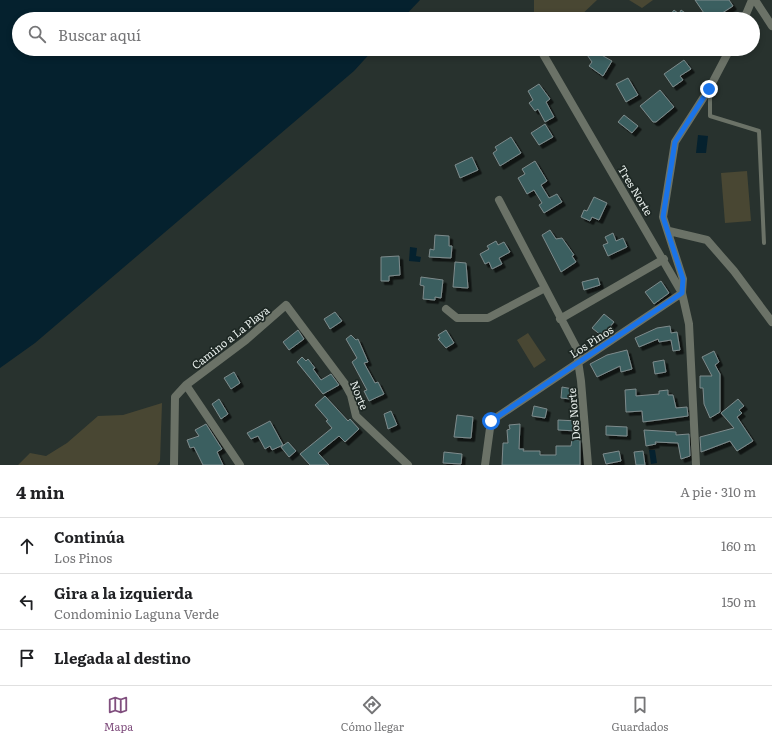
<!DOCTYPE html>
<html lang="es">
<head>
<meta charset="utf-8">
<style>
  body { margin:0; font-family:Literata,serif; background:#f2f2f2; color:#202124 }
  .stop { position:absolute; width:12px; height:12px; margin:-9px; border:3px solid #1a73e8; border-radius:50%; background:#fff }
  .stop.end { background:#1a73e8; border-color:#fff; box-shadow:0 1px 4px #0008 }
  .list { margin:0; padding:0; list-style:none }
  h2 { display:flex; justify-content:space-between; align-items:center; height:52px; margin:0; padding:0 16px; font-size:17px }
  h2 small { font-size:13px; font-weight:400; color:#757577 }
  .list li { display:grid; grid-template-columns:26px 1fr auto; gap:12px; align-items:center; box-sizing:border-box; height:56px; padding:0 16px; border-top:1px solid #e0e0e0 }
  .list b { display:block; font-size:15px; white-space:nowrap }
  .list p { margin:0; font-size:13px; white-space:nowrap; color:#757577 }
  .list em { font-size:13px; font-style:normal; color:#757577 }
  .icon { flex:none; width:22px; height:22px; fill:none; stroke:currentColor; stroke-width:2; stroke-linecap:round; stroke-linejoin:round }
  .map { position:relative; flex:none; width:772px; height:465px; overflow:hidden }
  .search { position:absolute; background:#fff; box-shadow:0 2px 6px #0003; left:12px; right:12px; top:12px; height:44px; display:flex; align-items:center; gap:10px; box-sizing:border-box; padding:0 14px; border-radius:22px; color:#757577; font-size:15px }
  .sheet { height:220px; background:#fff }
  nav { display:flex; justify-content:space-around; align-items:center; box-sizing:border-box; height:56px; border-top:1px solid #e0e0e0; background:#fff; font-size:11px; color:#757577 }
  nav a { display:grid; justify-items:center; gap:2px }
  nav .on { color:#804f7e }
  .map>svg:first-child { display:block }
  .green { fill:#494733 }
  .water { fill:#05212e }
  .building { fill:#3b5f61; stroke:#7e8b8c; filter:url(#shadow) }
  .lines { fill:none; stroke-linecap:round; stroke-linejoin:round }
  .lane { stroke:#6b7267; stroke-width:4 }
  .street { stroke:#6b7267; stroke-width:8 }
  .route { stroke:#1a73e8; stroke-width:5 }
  .labels { text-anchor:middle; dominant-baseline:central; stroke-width:3.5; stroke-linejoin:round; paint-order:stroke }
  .street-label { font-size:11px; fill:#e8efec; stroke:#1e2824 }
</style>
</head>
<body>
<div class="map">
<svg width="772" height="465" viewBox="0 0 772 465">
  <defs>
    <filter id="shadow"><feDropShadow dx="3.5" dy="3.5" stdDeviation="0" flood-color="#0009"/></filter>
  </defs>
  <rect width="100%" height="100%" fill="#28322e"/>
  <path class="green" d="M534,0H597L577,19H534Z
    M629,0H653L642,8Z
    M747,171L751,221L725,223L721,173Z
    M528,333L546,360L534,368L517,340Z
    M162,403L160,461L157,465H18L30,453L46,456L67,443L98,416L123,415Z"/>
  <path class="water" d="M0,0H420L402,19H19V49H374L354,71L35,343L0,368Z
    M698,135L708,136L706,153H696Z
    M410,247L417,248L416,256L421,257L420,262L409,261Z
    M655,450L657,463L651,464L649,450Z"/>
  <path class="building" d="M695,0H729L733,6L713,19H708Z
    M674,10L679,14L681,10L694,19H667Z
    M583,49H591L612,61L603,76L589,66L592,62Z
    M684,60L691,69L680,76L683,80L673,87L664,74Z
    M628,78L638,95L626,102L616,84Z
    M539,84L550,99L546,102L554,117L545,122L538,109L535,111L529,103L533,100L528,91Z
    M660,90L674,107L656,122H653L640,106Z
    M624,115L638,126L632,133L618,122Z
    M545,124L553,137L539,145L531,133Z
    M511,137L521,153L500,166L493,153L497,150L495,147Z
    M472,157L478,170L460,178L455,165Z
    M535,161L547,181L541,185L549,198L557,194L562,202L544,213L539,205L542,203L534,190L527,194L518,178L525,174L522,169Z
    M594,197L607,203L599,220L592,217L590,221L581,217L584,210L587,211Z
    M550,230L556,239L562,238L574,255L572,256L576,262L561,272L542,235Z
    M613,233L616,241L623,238L627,247L608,256L603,245L608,243L605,237Z
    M435,235L449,236V246H452L451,258L429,257L430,249L434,250Z
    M496,241L498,245L504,242L510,252L499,258L502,264L492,269L489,262L485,264L480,254L489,249L487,246Z
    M399,256L400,275L389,276V281H381V257Z
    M455,262L466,263L468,288L453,287Z
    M421,277L443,280L441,298L435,297V300L423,299L424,286L420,285Z
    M598,278L600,285L584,290L582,282Z
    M661,281L669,293L654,304L645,292Z
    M335,312L342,321L330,329L324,319Z
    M604,314L614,322L602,336L592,328Z
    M670,326L671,333L677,332L680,350L673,351L671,340L659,342L658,339L639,347L635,338L657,328Z
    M298,330L304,339L289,350L283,342Z
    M446,330L454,343L446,348L438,339L440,338L438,335Z
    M351,335L356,340L358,339L368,362L364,363L375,383L378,382L384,394L369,401L364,391L367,390L352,362L357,358L346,339Z
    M627,350L632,369L621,372L620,366L597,377L590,364L607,355Z
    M714,351L719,362L715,365L720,374V412L710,418L704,404L703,388H700V376H712L702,357Z
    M302,357L306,361L308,359L315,368L313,369L321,380L331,374L339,385L323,394L297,362Z
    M664,360L666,372L655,374L653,362Z
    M234,372L240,383L231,389L224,378Z
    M562,387L573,389L571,399L561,398Z
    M636,389V396L659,394V391L668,390V395H673L676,408L687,407L688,416L643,422L642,411L626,412L625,390Z
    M325,396L348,421L350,419L359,429L345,442L339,436L318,453L329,465H310L300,454L332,428L326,421L328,420L315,405Z
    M219,399L228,414L221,419L212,404Z
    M738,399L744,406L739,410L742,413L737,417L753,441L737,451L730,441L701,452L700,437L734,428L721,413Z
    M534,406L547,409L545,418L532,416Z
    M391,411L397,425L388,429L384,414Z
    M457,415L473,417L471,438L454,437Z
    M558,420L578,421V431L558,430Z
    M270,421L283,445L272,450L270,446L265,449L258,436L251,439L247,433Z
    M206,424L222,449L217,452L223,465H203L194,447L190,448L187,440L199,436L195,430Z
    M520,424L519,449H524L523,451H540V455H556V446H571L572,439L580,440V465H502L503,443H508L507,430L510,429L509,425Z
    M606,426L627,427V436L606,435Z
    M644,430L676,432V435L689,434L690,456L681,459L678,443L655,442L656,444L646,446Z
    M288,442L296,451L289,457L281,447Z
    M619,451L621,461L606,464L603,454Z
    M643,451L645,465H636L634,452Z
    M444,452L462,454L461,464L443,463Z"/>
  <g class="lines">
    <path class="lane" d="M710,91V116L759,131L764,243"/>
    <path class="street" d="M755,0L772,26
      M744,19L752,0
      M543,54L682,293L689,324L696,465
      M499,200L576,347L581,381L588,465
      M669,231L707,240L734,271L772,322
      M682,292L683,279L663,217L675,142L709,89L730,49
      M446,309L457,318H488L545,288
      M560,319L664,259
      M186,385L240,465
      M174,465L175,397L186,385L246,340L286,305L345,384L351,395L356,416L408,465
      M485,465L491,421L682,293"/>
  </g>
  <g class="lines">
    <path class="route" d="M491,421L682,293L683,279L663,217L675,142L709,89"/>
  </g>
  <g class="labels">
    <g class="street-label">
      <text transform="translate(636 190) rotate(59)">Tres Norte</text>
      <text transform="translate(230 337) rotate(-38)">Camino a La Playa</text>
      <text transform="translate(591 341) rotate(-33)">Los Pinos</text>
      <text transform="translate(360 395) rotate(68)">Norte</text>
      <text transform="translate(573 414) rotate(-95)">Dos Norte</text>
    </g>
  </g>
</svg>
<div class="stop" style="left:491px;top:421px"></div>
<div class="stop end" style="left:709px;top:89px"></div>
<div class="search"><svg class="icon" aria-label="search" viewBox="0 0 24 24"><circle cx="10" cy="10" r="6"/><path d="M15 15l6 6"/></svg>Buscar aquí</div>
</div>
<section class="sheet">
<h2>4 min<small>A pie · 310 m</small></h2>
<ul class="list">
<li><svg class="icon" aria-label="ahead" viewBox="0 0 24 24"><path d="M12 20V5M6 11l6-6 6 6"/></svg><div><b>Continúa</b><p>Los Pinos</p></div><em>160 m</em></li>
<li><svg class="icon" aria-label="left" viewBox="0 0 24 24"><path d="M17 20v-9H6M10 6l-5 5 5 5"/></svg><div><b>Gira a la izquierda</b><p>Condominio Laguna Verde</p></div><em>150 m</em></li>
<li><svg class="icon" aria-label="arrive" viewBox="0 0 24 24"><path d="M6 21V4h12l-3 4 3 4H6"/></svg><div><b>Llegada al destino</b></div></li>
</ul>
</section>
<nav>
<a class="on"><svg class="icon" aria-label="map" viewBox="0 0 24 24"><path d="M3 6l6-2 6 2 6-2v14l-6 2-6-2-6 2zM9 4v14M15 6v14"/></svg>Mapa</a>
<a><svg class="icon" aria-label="directions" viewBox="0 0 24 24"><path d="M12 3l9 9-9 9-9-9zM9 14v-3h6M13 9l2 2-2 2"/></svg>Cómo llegar</a>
<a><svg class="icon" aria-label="saved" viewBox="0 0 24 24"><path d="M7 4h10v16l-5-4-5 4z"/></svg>Guardados</a>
</nav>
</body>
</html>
